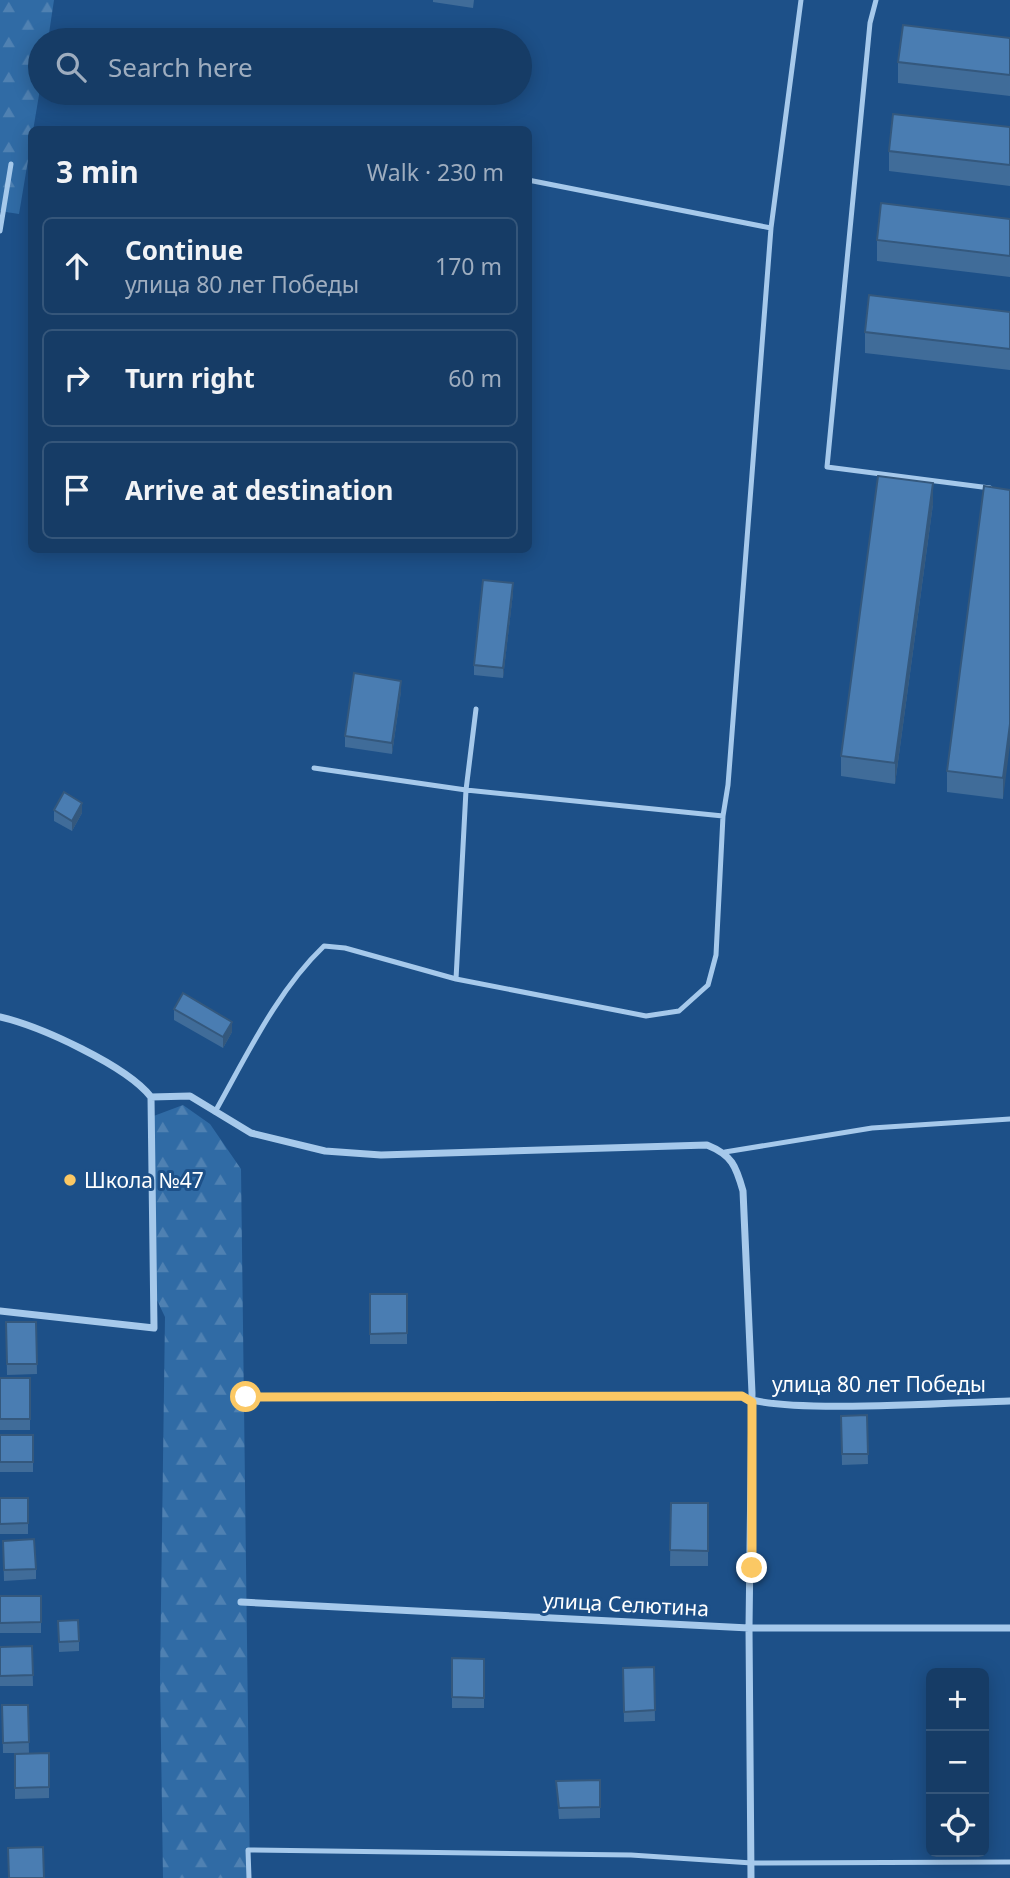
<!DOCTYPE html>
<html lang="en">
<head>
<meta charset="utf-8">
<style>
  body { margin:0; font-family:"Noto Sans",sans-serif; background:#23476f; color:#f1f3f6 }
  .controls { position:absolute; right:21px; bottom:21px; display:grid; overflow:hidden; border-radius:10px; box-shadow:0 4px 18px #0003 }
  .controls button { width:63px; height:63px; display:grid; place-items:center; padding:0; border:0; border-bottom:2px solid #35567a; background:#163c66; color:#f1f3f6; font:35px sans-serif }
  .stop { position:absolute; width:21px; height:21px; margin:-16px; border:5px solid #fbc864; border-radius:50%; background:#fff }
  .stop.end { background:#fbc864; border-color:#fff; box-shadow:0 2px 7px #0008 }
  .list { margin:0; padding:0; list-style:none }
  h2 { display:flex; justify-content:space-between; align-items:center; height:91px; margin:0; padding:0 28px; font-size:30px }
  h2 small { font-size:23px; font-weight:400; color:#9eadbf }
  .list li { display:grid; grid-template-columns:46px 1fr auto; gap:21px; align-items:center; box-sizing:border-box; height:98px; margin:0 14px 14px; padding:0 14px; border:2px solid #35567a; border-radius:10px }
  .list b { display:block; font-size:26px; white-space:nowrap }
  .list p { margin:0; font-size:23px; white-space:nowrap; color:#9eadbf }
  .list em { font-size:23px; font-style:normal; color:#9eadbf }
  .icon { flex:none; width:38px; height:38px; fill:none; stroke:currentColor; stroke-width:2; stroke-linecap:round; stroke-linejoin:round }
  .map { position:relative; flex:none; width:1010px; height:1878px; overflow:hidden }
  .search { position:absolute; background:#163c66; box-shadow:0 4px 18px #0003; left:28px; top:28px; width:504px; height:77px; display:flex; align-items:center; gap:18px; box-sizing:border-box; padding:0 24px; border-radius:38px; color:#9eadbf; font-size:26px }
  .panel { position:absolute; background:#163c66; box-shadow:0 4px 18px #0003; left:28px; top:126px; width:504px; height:427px; border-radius:10px }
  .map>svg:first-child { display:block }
  .forest { fill:url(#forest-firs) }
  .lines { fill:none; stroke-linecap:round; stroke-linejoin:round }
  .service { stroke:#a6c9eb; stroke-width:5 }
  .minor { stroke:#a6c9eb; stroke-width:7 }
  .wall { fill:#406c99 }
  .shaded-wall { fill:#34587d }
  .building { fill:#4a7db2; stroke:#34587d; stroke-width:2 }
  .route { stroke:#fbc864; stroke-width:9 }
  .poi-dot { fill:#fbc864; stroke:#1d5088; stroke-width:2.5 }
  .labels { text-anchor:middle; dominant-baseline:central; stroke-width:6; stroke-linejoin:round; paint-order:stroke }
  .poi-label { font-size:21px; fill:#fff; stroke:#1d5088; text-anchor:start }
  .street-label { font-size:21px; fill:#fff; stroke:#1d5088 }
</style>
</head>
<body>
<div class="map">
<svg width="1010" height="1878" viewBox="0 0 1010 1878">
  <defs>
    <pattern id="forest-firs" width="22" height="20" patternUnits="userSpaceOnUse" patternTransform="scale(1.75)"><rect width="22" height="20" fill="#306ba5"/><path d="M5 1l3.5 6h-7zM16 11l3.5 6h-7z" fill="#4f81b2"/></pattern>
  </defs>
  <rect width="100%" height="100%" fill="#1d5088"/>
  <path class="forest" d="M0,0H54L48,40H40V89L19,214L0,211Z
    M183,1105L210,1124L241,1169L250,1878H163L160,1675L165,1317L155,1296L151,1117Z"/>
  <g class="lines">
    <path class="service" d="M876,0L870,23L827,467L990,488
      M528,180L771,228
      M0,231L11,164
      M314,768L466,790L723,816
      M456,979L466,790L476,709
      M215,1112C247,1055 277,991 324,946L345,948L456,979L646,1016L679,1011L708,985L716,955L723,816L728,785L771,228L801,0
      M725,1152L872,1128L1010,1119
      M249,1878L248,1850L631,1855L752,1863L1010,1862"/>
    <path class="minor" d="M0,1017C40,1026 127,1066 151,1097L190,1096L251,1133L325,1151L381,1155L707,1145C732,1155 736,1166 743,1191L752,1393L749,1628L751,1878
      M0,1311L154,1328L151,1097
      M245,1397L742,1396C773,1415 962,1402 1010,1401
      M241,1602L749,1628H1010"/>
  </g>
  <path class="wall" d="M433,0H474L473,8L433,2Z
    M1010,38V96L898,83V62Z
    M1010,127V186L889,171V151Z
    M1010,219V277L877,261V240Z
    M1010,312V370L865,353V332Z
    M1010,490L1003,799L947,792V771Z
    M933,504L895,784L841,776V756Z
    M513,593L503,678L474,675V665Z
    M401,691L392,754L345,747V736Z
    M54,810L82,813L72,831L54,821Z
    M174,1009L232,1032L223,1048L174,1020Z
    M370,1294H407V1344H370Z
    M6,1322H36L37,1374L7,1375Z
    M0,1378H30V1430H0Z
    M867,1415L868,1464L842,1465L841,1416Z
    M0,1435H33V1472H0Z
    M0,1498H28V1534H0Z
    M671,1503H708V1566H670Z
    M3,1541L36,1569V1579L4,1581Z
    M0,1596H41V1633H0Z
    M58,1621L79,1641V1651L59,1652Z
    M32,1646L33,1686H0V1647Z
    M452,1658L484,1659V1708H452Z
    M654,1667L655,1721L624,1722L623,1668Z
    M2,1705H28L29,1753H3Z
    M49,1753V1798L15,1799V1754Z
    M600,1780V1818L559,1819L556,1781Z"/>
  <path class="shaded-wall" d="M933,483V504L895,784V763Z
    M513,583V593L503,678V668Z
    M401,681V691L392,754V743Z
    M1010,724V745L1003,799V778Z
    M82,803V813L72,831V821Z
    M232,1022V1032L223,1048V1037Z"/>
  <path class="building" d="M903,25L1010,38V75L898,62Z
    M893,114L1010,127V165L889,151Z
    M881,203L1010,219V256L877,240Z
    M869,295L1010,312V349L865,332Z
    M878,476L933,483L895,763L841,756Z
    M984,486L1010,490V724L1003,778L947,771Z
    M483,580L513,583L503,668L474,665Z
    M354,673L401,681L392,743L345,736Z
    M64,792L82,803L72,821L54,810Z
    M183,993L232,1022L223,1037L174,1009Z
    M370,1294H407V1333L370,1334Z
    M6,1322H36L37,1364H7Z
    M0,1378H30V1419H0Z
    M867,1415L868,1454H842L841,1416Z
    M0,1435H33V1462H0Z
    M0,1498H28V1523L0,1524Z
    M671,1503H708V1551L670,1550Z
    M34,1539L36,1569L4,1570L3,1541Z
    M0,1596H41V1622L0,1623Z
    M78,1620L79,1641L59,1642L58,1621Z
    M32,1646L33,1675L0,1676V1647Z
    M452,1658L484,1659V1698L452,1697Z
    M654,1667L655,1710L624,1712L623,1668Z
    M2,1705H28L29,1742L3,1743Z
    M49,1753V1787L15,1788V1754Z
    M600,1780V1807L559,1808L556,1781Z
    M43,1847L44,1878H9L8,1848Z"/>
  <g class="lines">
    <path class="route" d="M246,1397L742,1396L752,1402V1568"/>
  </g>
  <circle class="poi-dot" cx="70" cy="1180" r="7"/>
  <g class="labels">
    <g class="poi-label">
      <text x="84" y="1180">Школа №47</text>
    </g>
    <g class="street-label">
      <text x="879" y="1384">улица 80 лет Победы</text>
      <text transform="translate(626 1604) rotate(3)">улица Селютина</text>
    </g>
  </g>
</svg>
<div class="controls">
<button>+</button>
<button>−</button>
<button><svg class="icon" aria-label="locate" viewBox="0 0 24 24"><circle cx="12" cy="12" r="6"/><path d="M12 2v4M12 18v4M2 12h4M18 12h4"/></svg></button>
</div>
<div class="stop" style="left:246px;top:1397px"></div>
<div class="stop end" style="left:752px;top:1568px"></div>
<div class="search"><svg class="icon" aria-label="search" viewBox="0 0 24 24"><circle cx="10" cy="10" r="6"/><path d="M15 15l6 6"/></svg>Search here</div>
<section class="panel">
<h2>3 min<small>Walk · 230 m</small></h2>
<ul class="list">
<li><svg class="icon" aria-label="ahead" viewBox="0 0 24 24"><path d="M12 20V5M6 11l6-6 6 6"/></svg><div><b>Continue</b><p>улица 80 лет Победы</p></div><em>170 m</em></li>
<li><svg class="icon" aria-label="right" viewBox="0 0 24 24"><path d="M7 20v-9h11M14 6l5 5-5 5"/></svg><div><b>Turn right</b></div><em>60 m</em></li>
<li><svg class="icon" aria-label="arrive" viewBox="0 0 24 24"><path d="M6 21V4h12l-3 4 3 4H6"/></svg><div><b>Arrive at destination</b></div></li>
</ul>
</section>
</div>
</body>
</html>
